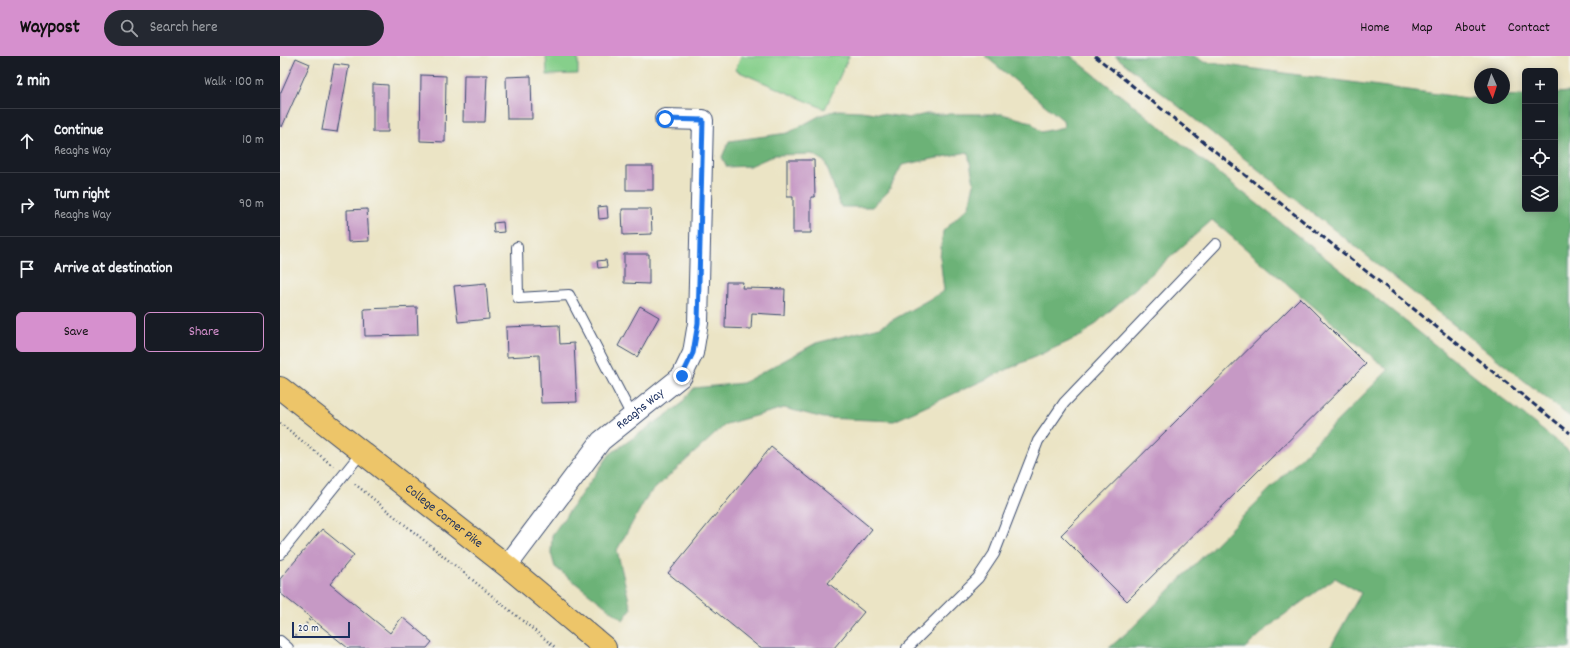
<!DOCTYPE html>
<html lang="en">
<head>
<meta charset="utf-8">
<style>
  body { margin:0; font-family:Dekko,sans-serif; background:#242831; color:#f1f3f6 }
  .controls { position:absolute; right:12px; top:12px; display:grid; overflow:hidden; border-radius:6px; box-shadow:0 2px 10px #0003 }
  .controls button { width:36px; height:36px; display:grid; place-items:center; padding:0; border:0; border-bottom:1px solid #363941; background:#171b24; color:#f1f3f6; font:20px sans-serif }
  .compass { position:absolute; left:1194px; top:12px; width:36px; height:36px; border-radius:50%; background:#171b24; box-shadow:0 2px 10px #0003; rotate:177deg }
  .scale { position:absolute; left:12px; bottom:10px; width:58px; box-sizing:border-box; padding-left:4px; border:2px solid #1b2f5e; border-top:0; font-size:11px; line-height:14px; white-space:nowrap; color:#1b2f5e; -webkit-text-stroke:3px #f6f6f2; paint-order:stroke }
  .stop { position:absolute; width:12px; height:12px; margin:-9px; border:3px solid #1a73e8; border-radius:50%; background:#fff }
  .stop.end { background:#1a73e8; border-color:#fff; box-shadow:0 1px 4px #0008 }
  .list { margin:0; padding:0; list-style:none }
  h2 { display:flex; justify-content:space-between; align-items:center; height:52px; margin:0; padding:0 16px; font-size:17px }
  h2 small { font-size:13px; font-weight:400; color:#9ea1a6 }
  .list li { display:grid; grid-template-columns:26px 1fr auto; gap:12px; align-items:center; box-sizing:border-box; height:64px; padding:0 16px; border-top:1px solid #363941 }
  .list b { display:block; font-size:15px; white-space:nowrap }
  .list p { margin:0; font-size:13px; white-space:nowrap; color:#9ea1a6 }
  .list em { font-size:13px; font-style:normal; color:#9ea1a6 }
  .actions { display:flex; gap:8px; padding:12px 16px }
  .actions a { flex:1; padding:9px 0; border:1px solid #d690ce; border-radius:6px; text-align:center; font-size:14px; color:#d690ce }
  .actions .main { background:#d690ce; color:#111 }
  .icon { flex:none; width:22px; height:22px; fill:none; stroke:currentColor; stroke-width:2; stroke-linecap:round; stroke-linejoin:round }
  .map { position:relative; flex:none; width:1290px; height:592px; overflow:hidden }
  header { display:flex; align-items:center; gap:24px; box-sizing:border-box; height:56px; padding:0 20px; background:#d690ce; color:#111 }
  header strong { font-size:19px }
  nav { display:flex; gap:22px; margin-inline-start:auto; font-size:14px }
  .search { width:280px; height:36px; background:#242831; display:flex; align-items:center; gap:10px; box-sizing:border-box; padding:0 14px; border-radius:22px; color:#9ea1a6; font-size:15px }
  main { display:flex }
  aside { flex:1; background:#171b24 }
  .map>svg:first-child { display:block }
  .green { fill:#86cf8b; stroke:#507f74 }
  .forest { fill:#6cb277; stroke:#44706a }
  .building { fill:#c699c5 }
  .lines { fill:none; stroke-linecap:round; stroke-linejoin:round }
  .lane-casing { stroke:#3a4a6d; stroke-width:12 }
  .street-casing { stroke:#3a4a6d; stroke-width:22 }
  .highway-casing { stroke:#3a4a6d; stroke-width:24 }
  .path { stroke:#3a4a6d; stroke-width:2.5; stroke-dasharray:1 3; stroke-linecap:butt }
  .lane { stroke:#fff; stroke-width:10 }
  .street { stroke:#fff; stroke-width:20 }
  .highway { stroke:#edc569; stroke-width:22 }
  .rail { stroke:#1b2f5e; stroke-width:3; stroke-dasharray:6 3; stroke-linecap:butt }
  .route { stroke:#1a73e8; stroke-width:5 }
  .labels { text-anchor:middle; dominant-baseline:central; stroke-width:3; stroke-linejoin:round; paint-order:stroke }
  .street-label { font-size:13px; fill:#1b2f5e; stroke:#f6f6f2 }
</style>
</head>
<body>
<header>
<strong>Waypost</strong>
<div class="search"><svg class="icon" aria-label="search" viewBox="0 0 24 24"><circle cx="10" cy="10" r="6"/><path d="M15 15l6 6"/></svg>Search here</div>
<nav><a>Home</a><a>Map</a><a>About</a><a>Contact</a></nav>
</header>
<main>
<aside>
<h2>2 min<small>Walk · 100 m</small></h2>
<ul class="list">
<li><svg class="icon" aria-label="ahead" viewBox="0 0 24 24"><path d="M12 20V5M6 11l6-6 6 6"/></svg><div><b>Continue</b><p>Reaghs Way</p></div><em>10 m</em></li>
<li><svg class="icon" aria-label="right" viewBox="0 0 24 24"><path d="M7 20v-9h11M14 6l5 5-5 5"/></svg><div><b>Turn right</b><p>Reaghs Way</p></div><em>90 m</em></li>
<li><svg class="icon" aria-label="arrive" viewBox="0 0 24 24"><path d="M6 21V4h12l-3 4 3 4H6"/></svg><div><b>Arrive at destination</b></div></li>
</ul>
<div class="actions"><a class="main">Save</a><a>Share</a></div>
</aside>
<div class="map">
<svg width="1290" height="592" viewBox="0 0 1290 592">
  <rect width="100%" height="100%" fill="#f6f6f2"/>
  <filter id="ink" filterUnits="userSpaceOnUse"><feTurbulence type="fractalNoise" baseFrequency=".025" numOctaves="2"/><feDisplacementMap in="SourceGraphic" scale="8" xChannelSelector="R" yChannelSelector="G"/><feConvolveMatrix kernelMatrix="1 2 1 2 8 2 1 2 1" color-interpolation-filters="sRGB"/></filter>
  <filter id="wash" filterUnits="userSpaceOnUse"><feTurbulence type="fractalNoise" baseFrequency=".012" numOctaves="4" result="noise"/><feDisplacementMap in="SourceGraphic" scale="16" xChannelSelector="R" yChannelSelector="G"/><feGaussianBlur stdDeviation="0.9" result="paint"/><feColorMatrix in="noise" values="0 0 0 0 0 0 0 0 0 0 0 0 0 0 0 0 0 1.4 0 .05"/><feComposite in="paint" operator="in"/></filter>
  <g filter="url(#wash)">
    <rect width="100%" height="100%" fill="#ebe4c5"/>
    <path class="green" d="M266,0H298V18L267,19Z
      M461,0H569L545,53L455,14Z"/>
    <path class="forest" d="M705,0H791L1290,396V592H1050L1081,537L1055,522L997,564L965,592H829L852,572L1108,314L932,164L803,279L614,365L544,362L504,352L446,368L368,439L337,494L351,553L343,564L275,511L271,497L272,479L330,398L399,350L414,332L463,327L536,287L600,271L664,235L660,201L663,175L689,150L694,128L688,96L622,109L608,136L592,151H561L545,106L532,98L495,99L470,110L447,111L442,101L449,85L508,77L541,59L558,54L581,55L630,62L646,58H722L751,66L761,76L784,71L783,64Z
      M835,0H914L924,6L1187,42H1224V40L1245,39V153H1275V37L1290,36V361Z"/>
    <g id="blocks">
      <path class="building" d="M16,2L30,8L2,71L0,70V38Z
        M54,8L69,10L57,76L42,74Z
        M141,19L166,20L165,86L140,85Z
        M184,19H207L205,66H183Z
        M251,20L252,63H227L226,21Z
        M93,28L108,29V76H93Z
        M507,104H534L535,141H531V177H513V141H507Z
        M346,110H373V134H346Z
        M327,150L328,162L319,163L318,151Z
        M87,153L89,185L68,186L67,154Z
        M342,153H371L372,178L343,179Z
        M223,166L224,176L214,177L213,167Z
        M344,198H369V228L344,227Z
        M326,204L327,211L318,212L317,205Z
        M446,226H463L462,232L505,233L504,259L472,257L471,273L445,272Z
        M206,227L209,263L178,266L174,230Z
        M1020,242L1086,308L847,545L781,479Z
        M360,250L379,261L357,301L338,290Z
        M137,251L138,279L85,280L84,253Z
        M279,269L280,288L294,287L297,346L261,347L259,299L227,301L226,271Z
        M491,391L592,473L548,527L584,556L554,592H480L388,517Z
        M42,473L74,499L50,528L110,577L122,561L152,586L147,592H68L0,537V523Z"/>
    </g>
  </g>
  <g filter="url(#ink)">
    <use href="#blocks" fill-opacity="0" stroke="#3a4a6d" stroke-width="1"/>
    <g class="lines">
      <g class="lane-casing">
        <path id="lane" d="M237,191L238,242L289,239L352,360
          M0,498L82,396
          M0,585L8,592
          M627,592L698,522L714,498L758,385L784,347L936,188"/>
      </g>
      <g class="street-casing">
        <g id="street">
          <path id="s1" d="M227,510L321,385L402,320L413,297L418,267L423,64L385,63"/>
        </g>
      </g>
      <g class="highway-casing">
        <g id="highway">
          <path id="s2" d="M0,332L227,510L325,592"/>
        </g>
      </g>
      <path class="path" d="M0,367L53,410
        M75,428L276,592
        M16,580L31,562"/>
      <use href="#lane" class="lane"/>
      <use href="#street" class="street"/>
      <use href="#highway" class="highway"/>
      <path class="rail" d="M815,0L1290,377"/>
    </g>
  </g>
  <g class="lines" filter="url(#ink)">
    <path class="route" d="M385,63L423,64L418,267L413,297L402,320"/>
  </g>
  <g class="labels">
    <g class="street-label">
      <text stroke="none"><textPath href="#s1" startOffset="207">Reaghs Way</textPath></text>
      <text stroke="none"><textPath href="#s2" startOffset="208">College Corner Pike</textPath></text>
    </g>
  </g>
</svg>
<div class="controls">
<button>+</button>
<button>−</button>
<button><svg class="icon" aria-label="locate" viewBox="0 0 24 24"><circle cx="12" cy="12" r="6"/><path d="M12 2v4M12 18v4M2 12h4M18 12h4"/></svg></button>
<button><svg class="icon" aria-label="layers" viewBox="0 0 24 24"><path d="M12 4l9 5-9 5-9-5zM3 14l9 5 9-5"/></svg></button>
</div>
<svg class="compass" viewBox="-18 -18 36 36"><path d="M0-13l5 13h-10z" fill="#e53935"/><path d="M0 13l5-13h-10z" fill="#9ea1a6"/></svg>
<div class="scale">20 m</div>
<div class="stop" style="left:385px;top:63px"></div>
<div class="stop end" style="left:402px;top:320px"></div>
</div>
</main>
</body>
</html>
